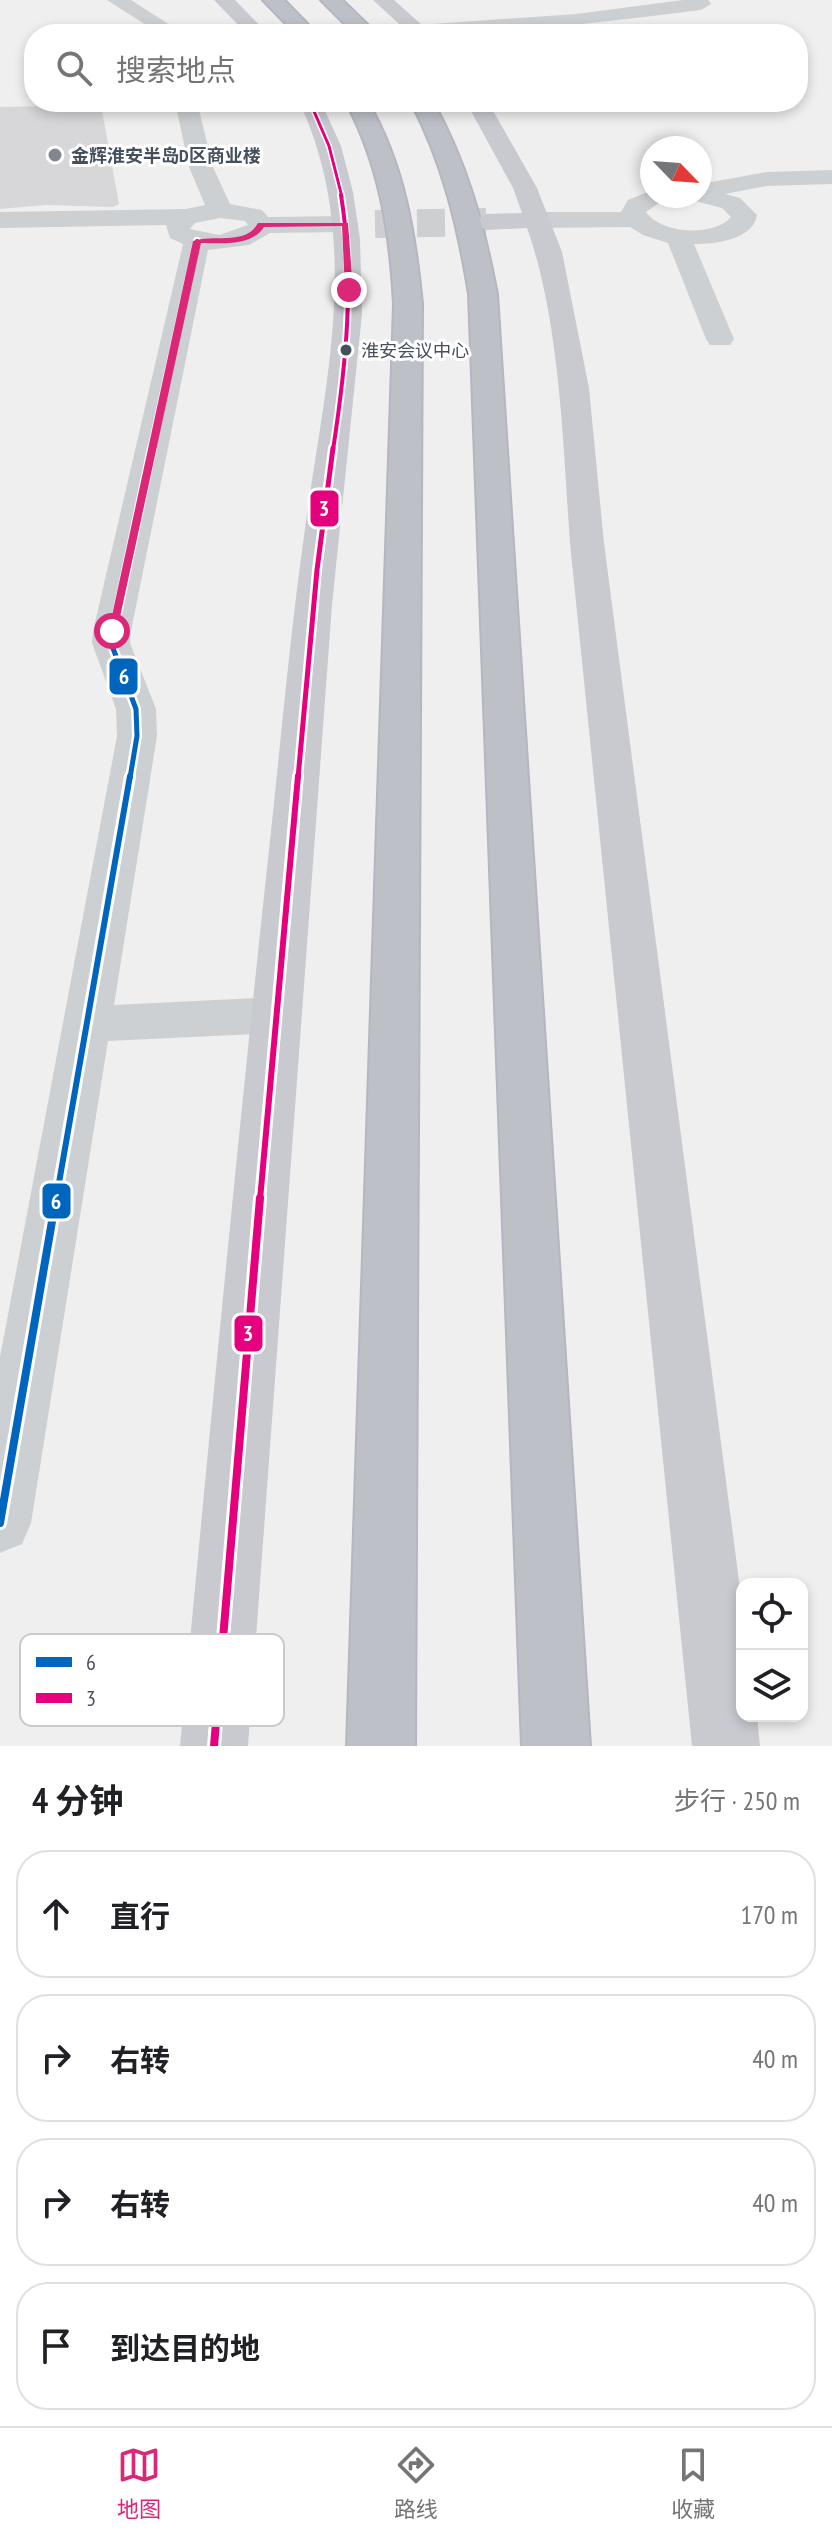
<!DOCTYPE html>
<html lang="zh">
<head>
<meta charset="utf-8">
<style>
  body { margin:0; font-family:"PT Sans Narrow","Noto Sans SC",sans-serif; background:#f6f6f6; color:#202124 }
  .controls { position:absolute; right:24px; bottom:24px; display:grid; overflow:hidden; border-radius:16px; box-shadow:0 4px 12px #0003 }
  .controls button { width:72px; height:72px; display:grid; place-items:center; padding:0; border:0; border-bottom:2px solid #e0e0e0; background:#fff; color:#202124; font:40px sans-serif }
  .compass { position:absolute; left:640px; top:136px; width:72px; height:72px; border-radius:50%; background:#fff; box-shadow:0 4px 12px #0003; rotate:115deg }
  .stop { position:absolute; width:24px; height:24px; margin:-18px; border:6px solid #db2777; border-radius:50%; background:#fff }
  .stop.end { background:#db2777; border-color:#fff; box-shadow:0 2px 8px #0008 }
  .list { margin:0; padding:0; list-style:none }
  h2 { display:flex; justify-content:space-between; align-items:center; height:104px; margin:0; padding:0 32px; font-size:34px }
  h2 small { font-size:26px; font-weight:400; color:#757577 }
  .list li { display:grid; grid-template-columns:52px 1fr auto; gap:24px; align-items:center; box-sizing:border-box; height:128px; margin:0 16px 16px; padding:0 16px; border:2px solid #e0e0e0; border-radius:32px }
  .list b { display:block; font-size:30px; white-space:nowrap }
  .list em { font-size:26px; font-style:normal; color:#757577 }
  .icon { flex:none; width:44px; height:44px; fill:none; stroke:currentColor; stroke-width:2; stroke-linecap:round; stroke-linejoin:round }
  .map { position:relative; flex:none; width:832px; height:1746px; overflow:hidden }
  .search { position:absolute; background:#fff; box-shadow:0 4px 12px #0003; left:24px; right:24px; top:24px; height:88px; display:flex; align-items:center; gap:20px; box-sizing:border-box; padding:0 28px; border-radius:32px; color:#757577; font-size:30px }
  .sheet { height:680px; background:#fff }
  nav { display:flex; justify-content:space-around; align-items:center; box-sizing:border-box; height:112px; border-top:2px solid #e0e0e0; background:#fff; font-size:22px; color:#757577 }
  nav a { display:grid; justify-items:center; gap:4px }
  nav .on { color:#db2777 }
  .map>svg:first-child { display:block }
  .building { fill:#d7d7d9 }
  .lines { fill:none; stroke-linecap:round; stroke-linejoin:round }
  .major-tunnel { stroke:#cecfd2; stroke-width:28; stroke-dasharray:28 14; stroke-linecap:butt }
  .highway-casing { stroke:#b4b7bf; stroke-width:4 }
  .minor { fill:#cdd0d3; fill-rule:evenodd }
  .major { fill:#c8cad0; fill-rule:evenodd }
  .highway { fill:#bdc0c7; fill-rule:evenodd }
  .bus-1-far3-casing { stroke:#fff; stroke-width:8 }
  .bus-1-far2-casing { stroke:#fff; stroke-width:10 }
  .bus-1-far1-casing { stroke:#fff; stroke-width:12 }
  .bus-1-casing { stroke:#fff; stroke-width:14 }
  .bus-2-far4-casing { stroke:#fff; stroke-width:6 }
  .bus-2-far3-casing { stroke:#fff; stroke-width:8 }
  .bus-2-far2-casing { stroke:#fff; stroke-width:10 }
  .bus-2-far1-casing { stroke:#fff; stroke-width:12 }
  .bus-2-casing { stroke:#fff; stroke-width:14 }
  .bus-1-far3 { stroke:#0065bd; stroke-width:4 }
  .bus-1-far2 { stroke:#0065bd; stroke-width:5 }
  .bus-1-far1 { stroke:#0065bd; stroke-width:6 }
  .bus-1 { stroke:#0065bd; stroke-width:8 }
  .bus-2-far4 { stroke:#e5007d; stroke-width:3 }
  .bus-2-far3 { stroke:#e5007d; stroke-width:4 }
  .bus-2-far2 { stroke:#e5007d; stroke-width:5 }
  .bus-2-far1 { stroke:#e5007d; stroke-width:6 }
  .bus-2 { stroke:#e5007d; stroke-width:8 }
  .route { fill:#db2777 }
  .poi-dot { fill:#82878f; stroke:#fff; stroke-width:3 }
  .bus-dot { fill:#464f5c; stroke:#fff; stroke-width:3 }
  .labels { text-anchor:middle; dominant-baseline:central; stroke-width:6; stroke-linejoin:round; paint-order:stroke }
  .far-poi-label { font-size:18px; font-weight:bold; fill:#464f5c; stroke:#fff; text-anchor:start }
  .far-bus-label { font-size:18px; fill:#464f5c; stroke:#fff; text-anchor:start }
  .key { fill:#fff; stroke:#c8cace; stroke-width:2 }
  .key-label { font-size:22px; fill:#464f5c }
  .line-badge { stroke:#fff; stroke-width:3 }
  .badge-label { font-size:22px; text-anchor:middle; font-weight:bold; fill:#fff }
</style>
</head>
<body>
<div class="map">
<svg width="832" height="1746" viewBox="0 0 832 1746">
  <rect width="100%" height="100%" fill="#f0efef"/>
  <path class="building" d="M101,105L119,204L113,207L46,205L0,209V107Z"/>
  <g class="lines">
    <path class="major-tunnel" d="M375,224L486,222"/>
    <g class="highway-casing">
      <path id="highway" d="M263,0H284L317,34H296Z
        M321,0H342L377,34H355Z
        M346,102H368C404,165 415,232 422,304L415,1746H347L394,304C390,232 380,166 346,102Z
        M411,102H433C467,163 484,226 497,294L590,1746H522L469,294C458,226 443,163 411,102Z"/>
    </g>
    <path class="minor" d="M107,0H131L184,34H160Z
      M683,0H708L711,4L701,10C604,22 509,34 411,34L409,31L419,25L576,14Z
      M175,102H197L213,167L230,204L262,210L268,217L346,216L359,224L346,232L270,233L249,245L208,250L131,631L130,643L156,709L157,736L114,1005L275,997L292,1002L299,1015L292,1028L275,1033L108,1041L31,1523L22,1544L0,1553V1357L117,736L116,709L92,643L93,631L183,244L170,238L166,225L0,228V212L186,209L205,205L189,167ZM220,218L245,221L248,225L219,235L190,229L195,223Z
      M832,170V184L767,186L725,194L740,198L757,215C753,240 715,244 694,244L734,339L730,345H710L706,339L668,243L643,235L630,227L537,228L524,220L537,212H621L628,200L652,190V196H669L646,212C661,234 714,237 731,217L722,208L691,200L688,196H700V184L767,172Z"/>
    <path class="major" d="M214,0H235L268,34H247Z
      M373,0H394L432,34H410Z
      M299,102H321L341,146L353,192L360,239L362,314L332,605L248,1746H180C208,1450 236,1154 268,859C280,751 289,643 304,536C323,391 365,241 299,102Z
      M466,102H488L537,188L562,252L589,388L604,543L742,1604V1716H757L760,1746H692L570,543C563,445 560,320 527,228L486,230L473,222L486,214L522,213L513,188Z"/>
    <use href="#highway" class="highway"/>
    <g class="bus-1-far3-casing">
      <path id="bus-1-far3" d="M151,450L197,241"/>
    </g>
    <g class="bus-1-far2-casing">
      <path id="bus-1-far2" d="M130,778L137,736L136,709L111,643L152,448"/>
    </g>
    <g class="bus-1-far1-casing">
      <path id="bus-1-far1" d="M56,1200L130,776"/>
    </g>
    <g class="bus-1-casing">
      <path id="bus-1" d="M0,1523L56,1198"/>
    </g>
    <g class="bus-2-far4-casing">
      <path id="bus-2-far4" d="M310,102L329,146L342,197"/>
    </g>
    <g class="bus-2-far3-casing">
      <path id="bus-2-far3" d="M333,450C346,365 355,281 341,195"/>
    </g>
    <g class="bus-2-far2-casing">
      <path id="bus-2-far2" d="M298,778L317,570L333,448"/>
    </g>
    <g class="bus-2-far1-casing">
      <path id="bus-2-far1" d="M260,1200L298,776"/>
    </g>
    <g class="bus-2-casing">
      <path id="bus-2" d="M214,1746L260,1198"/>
    </g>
    <use href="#bus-1-far3" class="bus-1-far3"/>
    <use href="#bus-1-far2" class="bus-1-far2"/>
    <use href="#bus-1-far1" class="bus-1-far1"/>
    <use href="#bus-1" class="bus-1"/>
    <use href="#bus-2-far4" class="bus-2-far4"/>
    <use href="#bus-2-far3" class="bus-2-far3"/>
    <use href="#bus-2-far2" class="bus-2-far2"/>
    <use href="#bus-2-far1" class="bus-2-far1"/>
    <use href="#bus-2" class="bus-2"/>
  </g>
  <path class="route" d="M258,223H348L353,290H345L342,226L264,227C251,247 221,243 201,243L117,631L108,634L193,241C213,234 246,246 258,223Z"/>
  <circle class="poi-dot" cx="55" cy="155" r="8"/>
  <circle class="bus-dot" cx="346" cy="350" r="7"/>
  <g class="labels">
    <g class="far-poi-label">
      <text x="71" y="155">金辉淮安半岛D区商业楼</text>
    </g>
    <g class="far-bus-label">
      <text x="361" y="350">淮安会议中心</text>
    </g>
  </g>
  <rect x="20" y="1634" width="264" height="92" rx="12" class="key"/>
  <rect x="36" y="1657" width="36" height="10" fill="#0065bd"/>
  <rect x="36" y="1693" width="36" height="10" fill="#e5007d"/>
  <g class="key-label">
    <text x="86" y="1670">6</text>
    <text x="86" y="1706">3</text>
  </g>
  <g class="line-badge">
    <rect x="309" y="489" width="31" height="39" rx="8" fill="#e5007d"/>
    <rect x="108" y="657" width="31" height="39" rx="8" fill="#0065bd"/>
    <rect x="41" y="1182" width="31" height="38" rx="8" fill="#0065bd"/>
    <rect x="233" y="1314" width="31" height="39" rx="8" fill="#e5007d"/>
  </g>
  <g class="badge-label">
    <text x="324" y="516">3</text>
    <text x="124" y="684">6</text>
    <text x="56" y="1209">6</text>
    <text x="248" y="1341">3</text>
  </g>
</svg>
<div class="controls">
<button><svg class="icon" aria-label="locate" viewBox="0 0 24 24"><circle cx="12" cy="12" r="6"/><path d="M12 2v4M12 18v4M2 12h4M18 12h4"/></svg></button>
<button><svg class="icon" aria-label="layers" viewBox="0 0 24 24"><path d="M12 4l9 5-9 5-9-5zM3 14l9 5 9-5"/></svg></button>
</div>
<svg class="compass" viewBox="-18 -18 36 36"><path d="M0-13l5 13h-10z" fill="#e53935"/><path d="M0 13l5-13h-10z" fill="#757577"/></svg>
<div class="stop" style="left:112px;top:631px"></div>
<div class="stop end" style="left:349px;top:290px"></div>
<div class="search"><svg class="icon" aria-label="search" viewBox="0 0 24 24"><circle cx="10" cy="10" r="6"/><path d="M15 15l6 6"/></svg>搜索地点</div>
</div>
<section class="sheet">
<h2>4 分钟<small>步行 · 250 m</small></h2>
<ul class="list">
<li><svg class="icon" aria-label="ahead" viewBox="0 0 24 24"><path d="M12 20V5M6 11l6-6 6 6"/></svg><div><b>直行</b></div><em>170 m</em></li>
<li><svg class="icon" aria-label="right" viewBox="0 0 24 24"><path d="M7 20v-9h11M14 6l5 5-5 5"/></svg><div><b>右转</b></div><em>40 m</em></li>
<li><svg class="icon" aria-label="right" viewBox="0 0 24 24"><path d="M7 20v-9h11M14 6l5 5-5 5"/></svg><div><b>右转</b></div><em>40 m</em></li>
<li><svg class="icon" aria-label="arrive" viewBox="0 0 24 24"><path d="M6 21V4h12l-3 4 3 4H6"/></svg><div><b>到达目的地</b></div></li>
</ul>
</section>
<nav>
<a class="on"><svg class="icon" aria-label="map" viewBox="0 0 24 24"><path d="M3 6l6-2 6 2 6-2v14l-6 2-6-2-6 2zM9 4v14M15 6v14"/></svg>地图</a>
<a><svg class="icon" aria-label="directions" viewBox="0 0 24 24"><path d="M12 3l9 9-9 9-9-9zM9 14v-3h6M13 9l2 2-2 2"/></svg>路线</a>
<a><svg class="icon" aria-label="saved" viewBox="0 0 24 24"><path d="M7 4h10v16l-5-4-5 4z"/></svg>收藏</a>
</nav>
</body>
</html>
